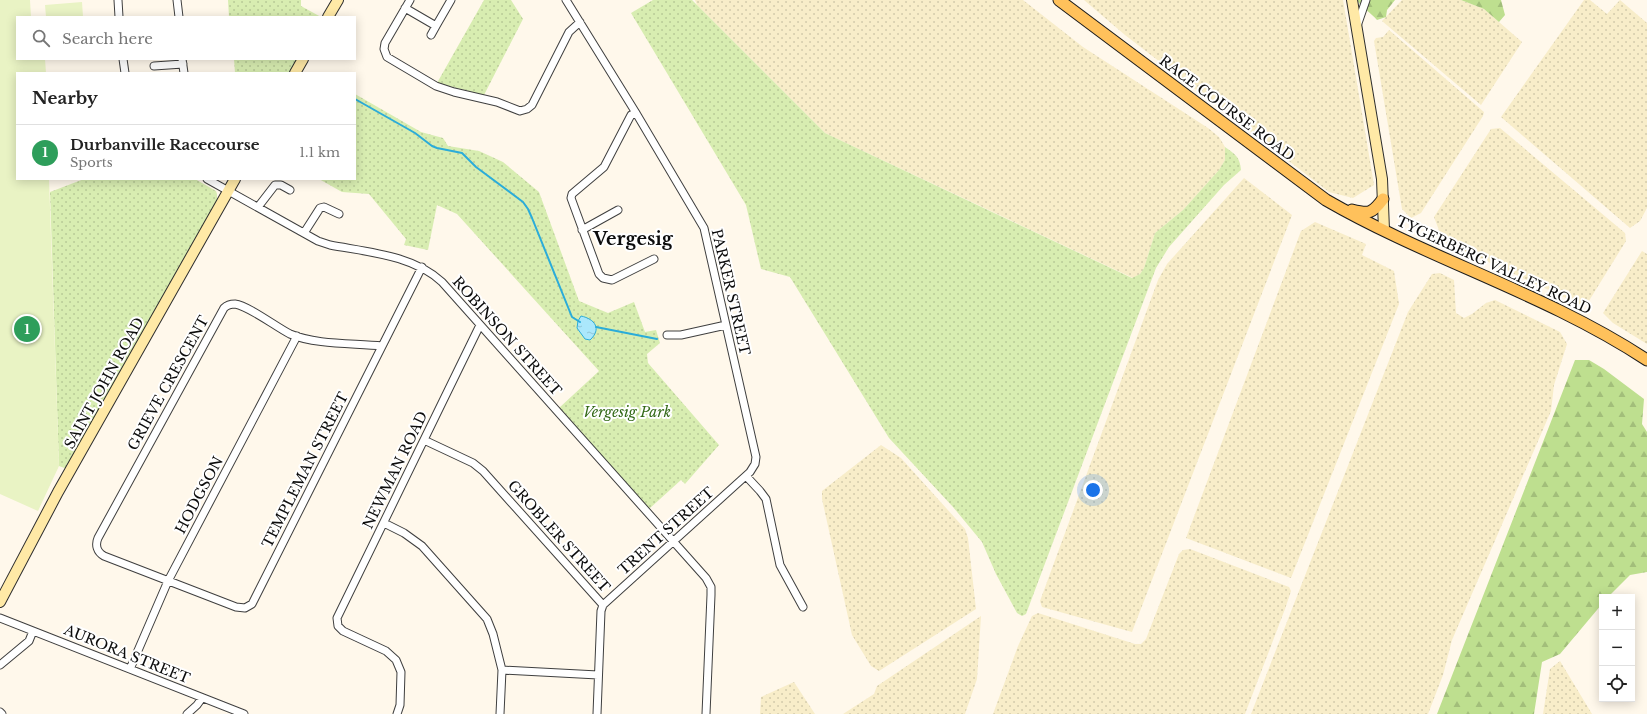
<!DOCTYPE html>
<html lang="en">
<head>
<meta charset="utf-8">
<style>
  body { margin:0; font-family:"Libre Baskerville",serif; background:#f6f6f6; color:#222 }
  .controls { position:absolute; right:12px; bottom:12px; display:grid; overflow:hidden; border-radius:0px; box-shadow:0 2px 10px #0003 }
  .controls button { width:36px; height:36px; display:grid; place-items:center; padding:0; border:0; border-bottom:1px solid #e0e0e0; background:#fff; color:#222; font:20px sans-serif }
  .you { position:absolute; left:1093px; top:490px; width:14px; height:14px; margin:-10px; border:3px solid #fff; border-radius:50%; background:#1a73e8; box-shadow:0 0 0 6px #1a73e833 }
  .badge { display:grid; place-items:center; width:26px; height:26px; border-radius:50%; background:#c81839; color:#fff; font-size:13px; font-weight:700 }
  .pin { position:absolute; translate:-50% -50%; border:2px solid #fff; box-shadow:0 1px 4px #0006 }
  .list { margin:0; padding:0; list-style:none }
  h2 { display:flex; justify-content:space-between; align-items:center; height:52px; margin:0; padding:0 16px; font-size:17px }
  h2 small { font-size:13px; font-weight:400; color:#767676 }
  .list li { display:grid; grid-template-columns:26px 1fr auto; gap:12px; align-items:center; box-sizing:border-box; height:56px; padding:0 16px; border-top:1px solid #e0e0e0 }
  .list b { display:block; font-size:15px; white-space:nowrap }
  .list p { margin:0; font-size:13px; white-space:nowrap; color:#767676 }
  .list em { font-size:13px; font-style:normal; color:#767676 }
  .icon { flex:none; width:22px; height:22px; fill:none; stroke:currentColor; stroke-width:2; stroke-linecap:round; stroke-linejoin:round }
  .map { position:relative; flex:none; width:1647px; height:714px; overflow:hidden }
  .search { position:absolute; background:#fff; box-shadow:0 2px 10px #0003; left:16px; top:16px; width:340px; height:44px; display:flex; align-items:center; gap:10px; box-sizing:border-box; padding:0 14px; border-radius:0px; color:#767676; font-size:15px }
  .panel { position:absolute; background:#fff; box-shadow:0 2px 10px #0003; left:16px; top:72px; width:340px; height:108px; border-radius:0px }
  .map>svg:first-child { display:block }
  .farmland { fill:url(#farmland-dots) }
  .grass { fill:url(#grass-dots) }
  .forest { fill:url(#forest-firs) }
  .pitch { fill:#e9f3c4 }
  .water { fill:url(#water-ripples); stroke:#2bacd9 }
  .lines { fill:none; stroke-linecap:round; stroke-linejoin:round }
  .stream { stroke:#2bacd9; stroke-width:2 }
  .minor-casing { stroke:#3f3f3f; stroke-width:9 }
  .secondary-casing { stroke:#2e2e2e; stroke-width:12 }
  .primary-casing { stroke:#1d1d1d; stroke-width:13 }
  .minor { stroke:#fff; stroke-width:7 }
  .secondary { stroke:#ffe9a6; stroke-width:10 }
  .primary { stroke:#ffc15b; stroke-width:11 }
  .labels { text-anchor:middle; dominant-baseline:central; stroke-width:4; stroke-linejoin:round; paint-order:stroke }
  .street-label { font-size:14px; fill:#0c0c0c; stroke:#fff }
  .park-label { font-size:14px; font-style:italic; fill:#336917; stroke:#fff }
  .district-label { font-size:18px; font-weight:bold; fill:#0c0c0c; stroke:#fff }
</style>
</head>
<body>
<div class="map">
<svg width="1647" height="714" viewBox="0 0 1647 714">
  <defs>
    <pattern id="farmland-dots" width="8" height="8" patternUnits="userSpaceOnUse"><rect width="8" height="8" fill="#f8edc9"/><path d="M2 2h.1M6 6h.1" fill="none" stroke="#d3caab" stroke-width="1.8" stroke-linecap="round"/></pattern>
    <pattern id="grass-dots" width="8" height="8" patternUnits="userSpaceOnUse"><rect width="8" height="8" fill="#d8edb1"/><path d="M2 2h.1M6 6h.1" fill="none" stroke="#b8ca97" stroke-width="1.8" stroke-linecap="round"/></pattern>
    <pattern id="forest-firs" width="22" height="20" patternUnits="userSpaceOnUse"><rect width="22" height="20" fill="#bedf8f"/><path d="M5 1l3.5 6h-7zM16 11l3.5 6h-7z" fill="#a2be7a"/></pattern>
    <pattern id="water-ripples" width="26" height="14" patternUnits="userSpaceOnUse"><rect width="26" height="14" fill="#abe8fc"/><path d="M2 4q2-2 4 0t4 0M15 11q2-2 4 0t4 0" fill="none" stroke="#92c6d7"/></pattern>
  </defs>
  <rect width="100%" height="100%" fill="#fff8eb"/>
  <path class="farmland" d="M695,0H1023L1083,47L1208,128L1219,137L1225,147V160L1219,170L1183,210L1155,233L1144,268L1140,274L1133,278L825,133L697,5Z
    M1084,0H1343L1374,185L1353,198L1329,192L1125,35Z
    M1402,0H1461L1484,9L1522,42L1481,105L1382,21Z
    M1584,0H1590L1607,14L1620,0L1647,23V208L1640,221L1630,228L1501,117Z
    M1389,30L1484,112L1483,116L1421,213L1411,218L1402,209L1374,41L1376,38L1383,37Z
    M1500,128L1625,233L1626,241L1587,304H1579L1443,241L1434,217L1491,129Z
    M1244,178L1292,215L1132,632L1042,607L1040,601L1158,280L1167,264Z
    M1315,222L1366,244L1362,255L1394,271L1399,304L1291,578L1186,538L1301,231Z
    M1642,251L1647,254V344L1613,323L1603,313Z
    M1440,273L1454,280L1456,313L1464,318L1472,314L1486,303L1495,300L1560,332L1567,344L1554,385L1551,411L1452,640L1443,675L1428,714H1251L1408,312L1432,274Z
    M881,445L901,458L965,529L968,538L976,609L879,671L871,666L852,635L822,499V491Z
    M1190,549L1289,587L1291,591L1285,609L1245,714H993L1018,646L1032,616L1038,613L1135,644H1141L1146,639L1179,554L1183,550Z
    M981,616L977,679L965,714H843L874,694L877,686Z
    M1560,661L1592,714H1543L1550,669Z
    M794,682L815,714H760L761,697Z"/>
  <path class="grass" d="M228,0H301V6L321,17H229Z
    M484,0H511L523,19L484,95L437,83Z
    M653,0H692L825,133L1132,278L1140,274L1144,268L1155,233L1183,210L1219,170L1225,160V147C1235,154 1240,157 1241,170L1224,185L1169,247L1156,268L1026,614L1022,616L1017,613L996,574L982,542L953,507L889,438L790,277L761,269L746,205L631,13Z
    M234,59H299L291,73H235Z
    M355,94L421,132L443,138L448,146L479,151L503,162L539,192L579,301L608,313L634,302L645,332L656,330L660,343L647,354L648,363L719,445L685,484L681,480L649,509L559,408L599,371L457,214L437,205L428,250L404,245L406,239L369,194L342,192L319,179H355Z
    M84,179H195L216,191L217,194V200L219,201L67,469L59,466L50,192Z"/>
  <path class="forest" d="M1357,0H1395L1387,10L1386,17L1377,20C1372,14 1359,5 1357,0Z
    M1461,0H1501L1505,15L1499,22L1484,9Z
    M1575,360H1589L1604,369L1644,399L1642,424L1647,432V572L1630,575L1608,597H1602V604L1560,654L1542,662L1534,714H1437Z"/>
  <path class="pitch" d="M0,0H30L31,17H17V59H45L46,73H17V179H49L59,466L38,511L0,494Z
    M82,2L83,17H46L45,5Z"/>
  <path class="water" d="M581,316C595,319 602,329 590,340L585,339L577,328L578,321Z"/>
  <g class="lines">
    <path class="stream" d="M355,99L415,133L432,146L437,148L462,153L476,167L523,202L528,209L532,218L572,317L580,322
      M596,327L657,339"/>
    <g class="minor-casing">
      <path id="minor" d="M118,0L119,17
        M177,0L179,17
        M410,0L385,43L384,49L387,57L436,86L454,92L497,102L520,111L527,109L532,105L569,32L580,22
        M566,0L636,113L704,228L756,457L755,464L750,472L603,605
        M405,8L436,26L451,0
        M1357,26L1366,0
        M431,35L436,26
        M123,59L125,73
        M182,59L184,73
        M154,66L183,64
        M636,113L631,115L604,167L572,194L571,198L599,274L603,278L612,280L654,259
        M207,179L318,241L330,245C367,252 413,255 442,282L706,578L711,587V595L706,714
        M258,207L275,185H281L290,190
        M582,230L618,210
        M304,233L320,208L324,207L339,214
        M667,335H681L726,325
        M382,346C354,343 316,345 290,334C276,327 249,306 235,304C231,304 227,305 224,308L98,538C95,545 97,552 104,556L236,607L245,608L252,604L422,267
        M424,440L473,463L483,471L603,605
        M746,476L760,491L766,499L780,565L803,607
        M384,523L404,533L422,546L487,619L493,634L502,670L500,714
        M0,618L244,714
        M0,665L29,641L33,631
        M130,669L168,581L297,336
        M502,670L598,675
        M0,712L2,714
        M187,714L197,705L202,698
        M397,714L400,705L401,672L396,660L386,651L343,631L338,626L337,618L480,325
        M597,714L601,611L603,605"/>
    </g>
    <g class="secondary-casing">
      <path id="secondary" d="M1352,0L1382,179L1384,230
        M328,17L338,0
        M295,73L303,59
        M0,602L58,492L235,179"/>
    </g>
    <g class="primary-casing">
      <path id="primary" d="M1059,0L1326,200C1430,260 1547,294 1647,360
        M1352,210C1369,214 1372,214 1383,199"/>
    </g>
    <use href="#minor" class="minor"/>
    <use href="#secondary" class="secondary"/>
    <use href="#primary" class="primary"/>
  </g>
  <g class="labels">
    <g class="street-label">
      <text transform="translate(1227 108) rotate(37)">RACE COURSE ROAD</text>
      <text transform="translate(1494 265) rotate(25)">TYGERBERG VALLEY ROAD</text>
      <text transform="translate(731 292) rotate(77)">PARKER STREET</text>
      <text transform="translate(507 336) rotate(48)">ROBINSON STREET</text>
      <text transform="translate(104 383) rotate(-61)">SAINT JOHN ROAD</text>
      <text transform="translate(168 383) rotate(-61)">GRIEVE CRESCENT</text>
      <text transform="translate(305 470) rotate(-63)">TEMPLEMAN STREET</text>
      <text transform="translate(395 470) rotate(-64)">NEWMAN ROAD</text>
      <text transform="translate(199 495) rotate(-62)">HODGSON</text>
      <text transform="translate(666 531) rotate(-42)">TRENT STREET</text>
      <text transform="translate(559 536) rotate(48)">GROBLER STREET</text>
      <text transform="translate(127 654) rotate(22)">AURORA STREET</text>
    </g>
    <g class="park-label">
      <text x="627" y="412">Vergesig Park</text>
    </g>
    <g class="district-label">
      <text x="633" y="239">Vergesig</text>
    </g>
  </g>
</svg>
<div class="controls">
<button>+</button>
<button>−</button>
<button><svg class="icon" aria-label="locate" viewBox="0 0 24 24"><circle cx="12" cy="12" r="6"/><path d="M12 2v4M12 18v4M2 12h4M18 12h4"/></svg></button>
</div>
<div class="you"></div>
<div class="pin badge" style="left:27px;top:329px;background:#2e9e5b">1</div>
<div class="search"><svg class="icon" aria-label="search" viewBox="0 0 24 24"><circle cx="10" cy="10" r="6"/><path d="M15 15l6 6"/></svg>Search here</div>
<section class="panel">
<h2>Nearby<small></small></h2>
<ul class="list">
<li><span class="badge" style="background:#2e9e5b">1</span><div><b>Durbanville Racecourse</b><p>Sports</p></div><em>1.1 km</em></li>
</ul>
</section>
</div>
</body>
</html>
